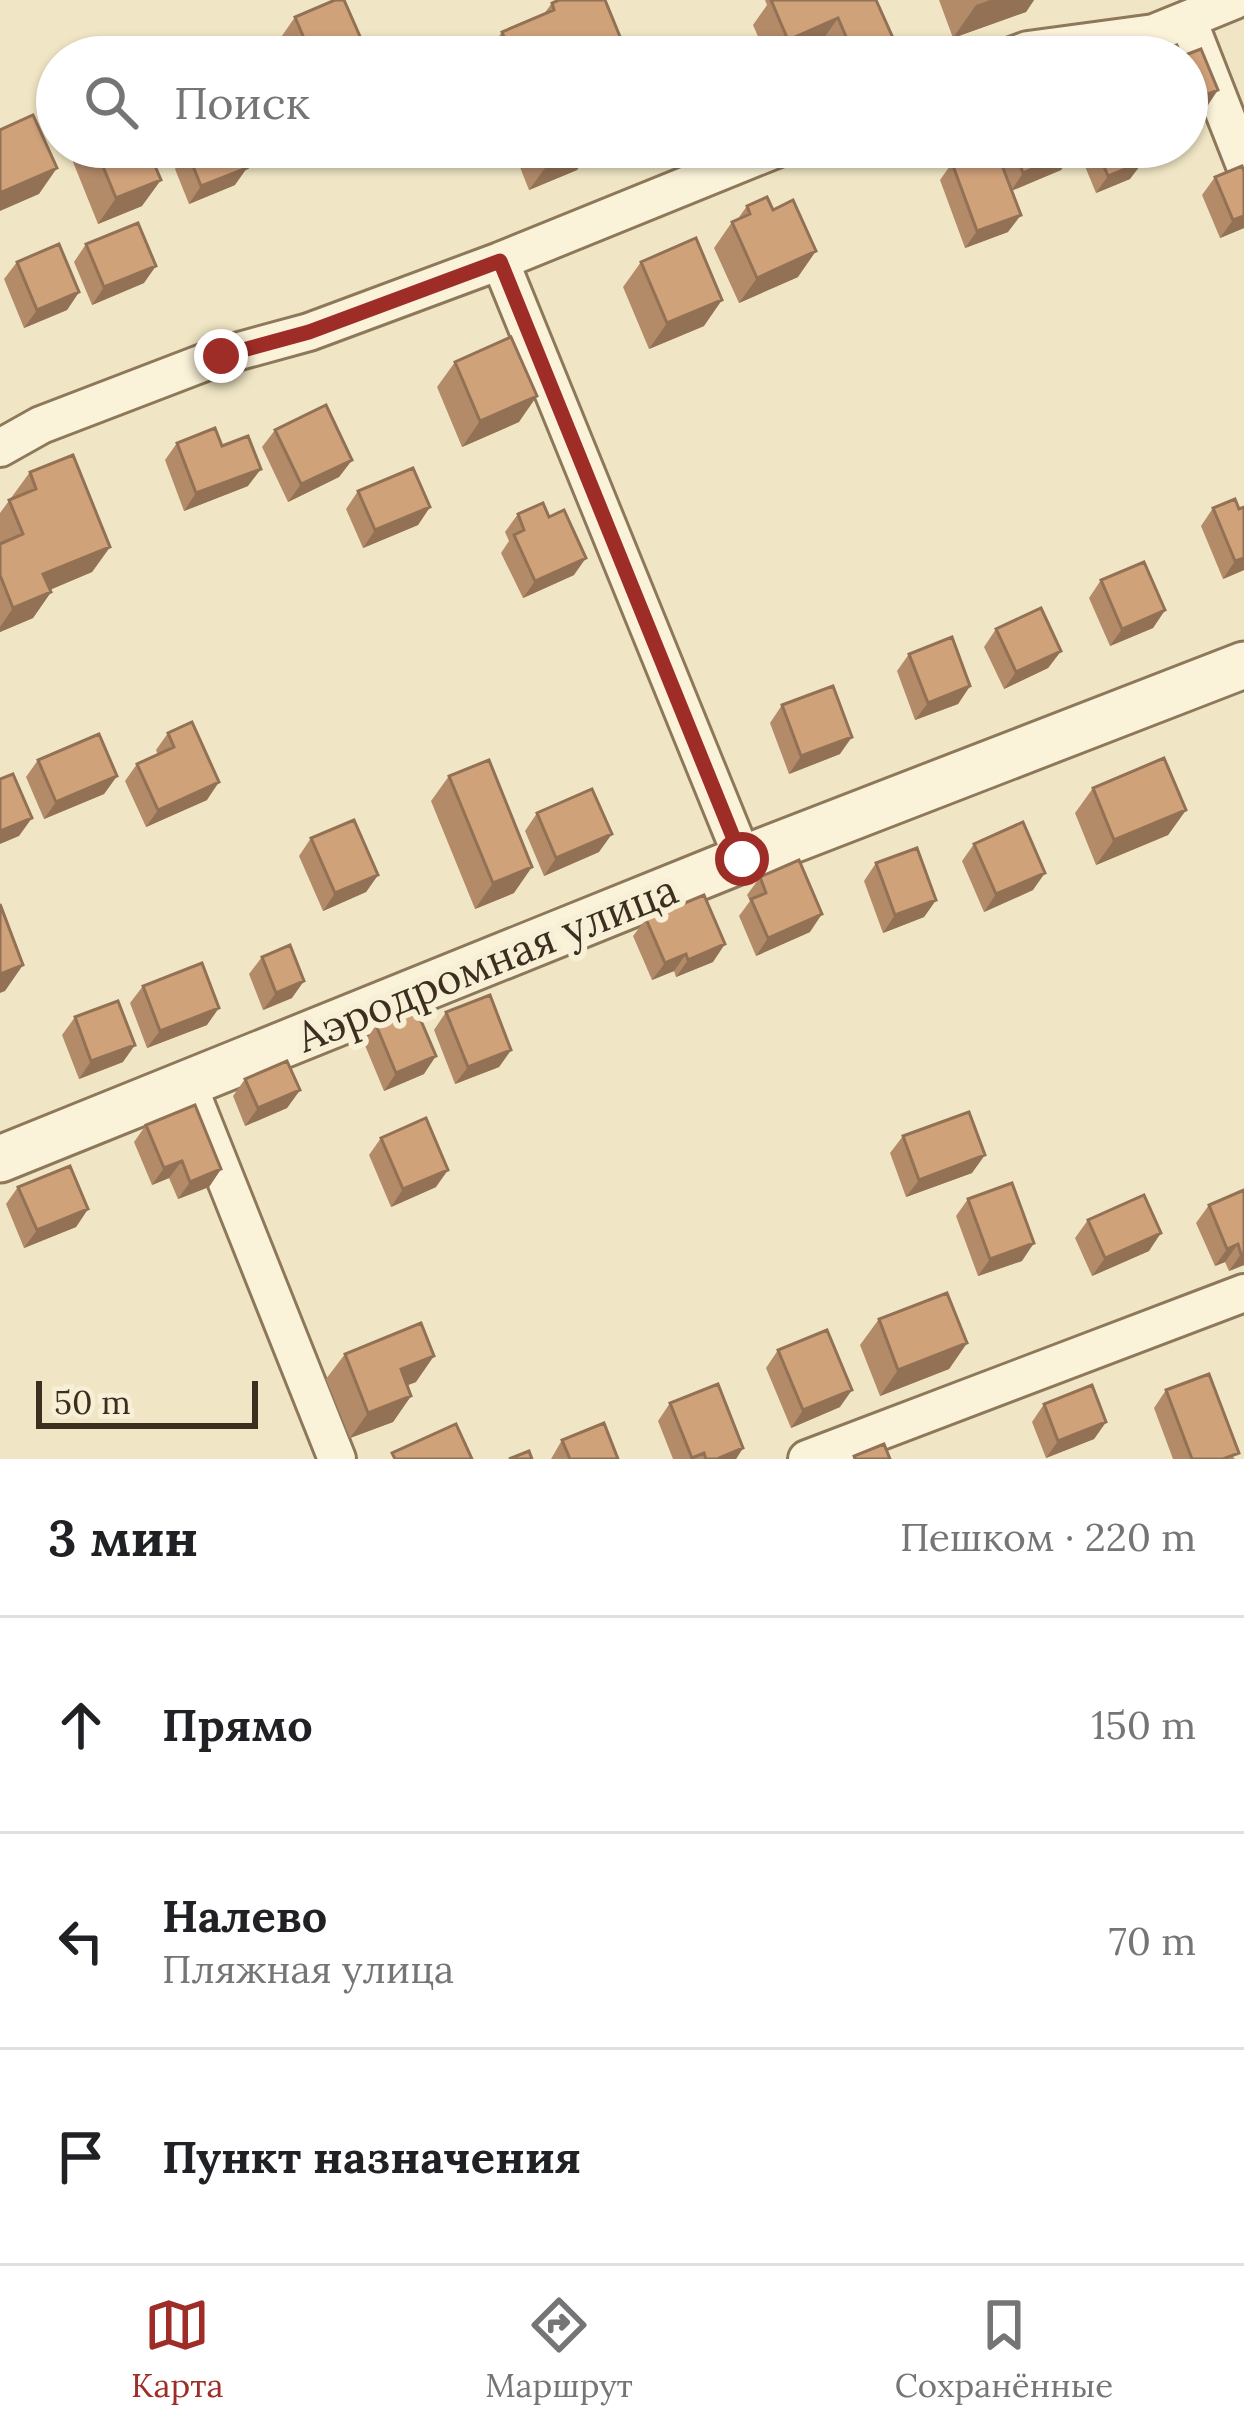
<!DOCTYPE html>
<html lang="ru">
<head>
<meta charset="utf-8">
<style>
  body { margin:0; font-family:Lora,serif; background:#f6f6f6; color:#202124 }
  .scale { position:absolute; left:36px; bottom:30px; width:222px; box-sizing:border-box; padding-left:12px; border:6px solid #3c2f1f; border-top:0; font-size:33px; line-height:42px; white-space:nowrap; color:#3c2f1f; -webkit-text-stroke:9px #f7efd6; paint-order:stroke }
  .stop { position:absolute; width:36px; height:36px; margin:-27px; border:9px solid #9f2d27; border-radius:50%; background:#fff }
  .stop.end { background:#9f2d27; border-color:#fff; box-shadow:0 3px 12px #0008 }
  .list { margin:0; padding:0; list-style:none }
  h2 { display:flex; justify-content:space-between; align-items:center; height:156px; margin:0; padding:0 48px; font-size:51px }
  h2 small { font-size:39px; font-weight:400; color:#757577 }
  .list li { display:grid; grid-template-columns:78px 1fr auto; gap:36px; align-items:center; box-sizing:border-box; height:216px; padding:0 48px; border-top:3px solid #e0e0e0 }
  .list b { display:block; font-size:45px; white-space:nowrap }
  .list p { margin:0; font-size:39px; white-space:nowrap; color:#757577 }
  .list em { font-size:39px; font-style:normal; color:#757577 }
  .icon { flex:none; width:66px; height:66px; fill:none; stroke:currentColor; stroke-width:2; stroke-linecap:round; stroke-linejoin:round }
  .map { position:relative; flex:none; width:1244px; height:1459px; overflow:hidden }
  .search { position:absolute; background:#fff; box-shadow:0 3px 9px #0004; left:36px; right:36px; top:36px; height:132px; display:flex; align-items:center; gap:30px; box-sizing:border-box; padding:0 42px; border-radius:66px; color:#757577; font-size:45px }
  .sheet { height:804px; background:#fff }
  nav { display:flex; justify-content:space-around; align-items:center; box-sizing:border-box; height:168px; border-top:3px solid #e0e0e0; background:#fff; font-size:33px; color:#757577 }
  nav a { display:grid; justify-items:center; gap:6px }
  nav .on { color:#9f2d27 }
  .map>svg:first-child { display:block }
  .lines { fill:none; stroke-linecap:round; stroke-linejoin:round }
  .minor-casing { stroke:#8d785a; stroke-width:42 }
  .tertiary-casing { stroke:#8d785a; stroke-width:51 }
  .minor { stroke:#faf2d9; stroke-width:36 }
  .tertiary { stroke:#faf2d9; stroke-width:45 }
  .wall { fill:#b38b69 }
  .shaded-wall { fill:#927155 }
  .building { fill:#d0a27a; stroke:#927155; stroke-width:3 }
  .route { stroke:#9f2d27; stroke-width:15 }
  .labels { text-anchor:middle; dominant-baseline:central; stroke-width:12; stroke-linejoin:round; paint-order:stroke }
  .street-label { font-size:42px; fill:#3c2f1f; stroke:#f7efd6 }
</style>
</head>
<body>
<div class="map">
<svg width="1244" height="1459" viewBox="0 0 1244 1459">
  <rect width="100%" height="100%" fill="#f0e6c5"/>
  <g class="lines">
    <g class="minor-casing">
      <path id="minor" d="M1188,20L1244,163
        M1009,57L1028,50L1154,33L1235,0
        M500,261L743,859
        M0,448L41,425L221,356L309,332L500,261L781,147
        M188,1085L337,1459
        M807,1459L1244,1293"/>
    </g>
    <g class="tertiary-casing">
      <path id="tertiary" d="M0,1159L743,859L1244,665"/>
    </g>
    <use href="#minor" class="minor"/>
    <use href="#tertiary" class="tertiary"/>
  </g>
  <path class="wall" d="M765,0H876L893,38L880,57H826L820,44L790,57H767L753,25L767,5Z
    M939,0H1034L1026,12L953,38Z
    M552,3L619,57H484L502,32L543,15Z
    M295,17L369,57H283L277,43Z
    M67,147H147L142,206L98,224Z
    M512,147H594L577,170L529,190Z
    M997,147H1070L1073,152L1061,170L1011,191L1008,232L965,248L940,180L952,163Z
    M1077,147H1137L1130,179L1096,193Z
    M187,151L235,185L189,204L175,169Z
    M1215,177L1244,228L1220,238L1202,195Z
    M747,206L798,277L739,303L714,248L732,222L737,220Z
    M86,244L144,283L92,305L74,262Z
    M17,262L79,292L67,310L24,328L4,279Z
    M641,262L704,326L649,349L623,287Z
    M455,362L519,422L462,447L437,387Z
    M275,430L352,460L339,477L288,502L262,447Z
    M177,443L222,446L248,486L184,511L165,460Z
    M30,472L110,547L92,572L50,590L51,592L33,618L0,632V513Z
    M358,491L430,507L418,525L363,548L346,509Z
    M1213,508L1239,509L1244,570L1223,579L1201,526Z
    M518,514L574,575L523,598L501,553L509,541L505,532Z
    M1101,580L1165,610L1153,628L1110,646L1089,598Z
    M996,629L1061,651L1048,668L1004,689L984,647Z
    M909,654L970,686L958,704L915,720L897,671Z
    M782,705L840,754L789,774L770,723Z
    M168,733L207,800L146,827L125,781L137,764L158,755L156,750Z
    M38,760L117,776L104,794L44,819L26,777Z
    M449,776L514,893L475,909L431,801Z
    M1093,788L1186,810L1168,835L1096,865L1075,813Z
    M537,813L599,852L544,876L525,831Z
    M311,838L378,875L366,892L323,911L299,856Z
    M974,844L1033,890L984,912L962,861Z
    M876,863L936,900L924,917L883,933L864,881Z
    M760,877L810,932L756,956L739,916L750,901L747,895Z
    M646,919L713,962L676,977L674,971L652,980L633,936Z
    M262,957L292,998L263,1010L249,974Z
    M143,986L207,1025L147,1048L130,1003Z
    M446,1012L511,1050L499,1067L455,1084L434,1030Z
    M75,1017L123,1062L79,1079L62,1035Z
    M376,1025L424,1074L384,1091L364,1043Z
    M245,1079L300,1090L287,1108L245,1126L233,1096Z
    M146,1125L221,1169L209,1187L178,1199L169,1178L152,1185L134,1142Z
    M903,1136L972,1173L906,1197L890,1153Z
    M381,1138L436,1187L391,1207L369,1155Z
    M18,1187L88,1209L76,1227L24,1248L6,1204Z
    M1244,1190V1265L1229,1271L1225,1262L1215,1266L1196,1223L1209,1205Z
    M968,1199L1022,1261L978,1276L956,1216Z
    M1088,1220L1149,1251L1092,1276L1075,1238Z
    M879,1319L967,1343L949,1369L880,1396L860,1345Z
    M778,1350L840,1407L791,1428L766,1368Z
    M345,1354L416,1382L407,1385L411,1396L393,1422L350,1438L326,1379Z
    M1166,1390L1235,1459H1173L1154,1408Z
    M670,1403L743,1448L736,1459H673L658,1421Z
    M1044,1404L1106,1422L1094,1439L1046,1458L1032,1422Z
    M562,1440L618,1459H551Z"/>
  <path class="shaded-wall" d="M990,0H1034L1026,12L953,38L976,5Z
    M838,18L820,44L790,57H776L788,40Z
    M893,38L880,57H852L854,55Z
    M1218,90L1206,108L1187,115V103Z
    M576,147H594L577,170L529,190L553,157Z
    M1073,152L1061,170L1011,191L1023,173Z
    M1143,162L1130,179L1096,193L1108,176Z
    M57,168L39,194L0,211V193Z
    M247,168L235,185L189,204L201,186Z
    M161,180L142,206L98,224L116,198Z
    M1021,215L1008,232L965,248L977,231Z
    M1244,216V228L1220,238L1233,220Z
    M816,251L798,277L739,303L757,278Z
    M156,266L144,283L92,305L104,287Z
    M79,292L67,310L24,328L37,310Z
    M722,300L704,326L649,349L667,323Z
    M537,396L519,422L462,447L480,421Z
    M352,460L339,477L288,502L301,484Z
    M261,469L248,486L184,511L196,493Z
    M430,507L418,525L363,548L375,530Z
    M110,547L92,572L25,600L43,574Z
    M586,558L574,575L523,598L535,581Z
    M1244,558V570L1223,579L1235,561Z
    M51,592L33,618L0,632V627L13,608Z
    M1165,610L1153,628L1110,646L1122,629Z
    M1061,651L1048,668L1004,689L1016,672Z
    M970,686L958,704L915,720L928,703Z
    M852,737L840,754L789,774L801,756Z
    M117,776L104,794L44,819L56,802Z
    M219,782L207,800L146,827L158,810Z
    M1186,810L1168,835L1096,865L1114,840Z
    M32,818L19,836L0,844V831Z
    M612,834L599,852L544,876L556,858Z
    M532,867L514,893L475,909L493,883Z
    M1045,873L1033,890L984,912L996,894Z
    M378,875L366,892L323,911L335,893Z
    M936,900L924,917L883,933L895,915Z
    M822,914L810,932L756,956L768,938Z
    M725,944L713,962L676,977L688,960Z
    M686,954L674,971L652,980L665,963Z
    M23,965L5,991L0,993V974Z
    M304,981L292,998L263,1010L276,993Z
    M219,1008L207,1025L147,1048L160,1031Z
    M135,1045L123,1062L79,1079L91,1061Z
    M511,1050L499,1067L455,1084L468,1067Z
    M436,1056L424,1074L384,1091L396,1073Z
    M300,1090L287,1108L245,1126L258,1108Z
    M985,1155L972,1173L906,1197L919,1180Z
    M182,1161L169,1178L152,1185L164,1168Z
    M221,1169L209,1187L178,1199L190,1182Z
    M448,1170L436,1187L391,1207L403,1189Z
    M88,1209L76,1227L24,1248L37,1230Z
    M1161,1233L1149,1251L1092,1276L1105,1258Z
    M1034,1243L1022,1261L978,1276L990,1259Z
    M1238,1244L1225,1262L1215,1266L1227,1249Z
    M1244,1253V1265L1229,1271L1241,1254Z
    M967,1343L949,1369L880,1396L898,1370Z
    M434,1356L416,1382L383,1395L401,1369Z
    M852,1390L840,1407L791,1428L803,1410Z
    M411,1396L393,1422L350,1438L368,1413Z
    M1106,1422L1094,1439L1046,1458L1058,1441Z
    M743,1448L736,1459H717Z"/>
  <path class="building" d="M335,0H344L369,57H312L295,17Z
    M559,0H605L623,44L619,57H512L502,32L554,10L552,3Z
    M771,0H876L893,38L854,55L838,18L788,40Z
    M1201,49L1218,90L1187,103V57H1180Z
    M33,115L57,168L0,193V130Z
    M95,147H147L161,180L116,198Z
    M198,147H238L247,168L201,186L187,151Z
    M549,147H576L553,157Z
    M995,147L1021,215L977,231L952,163Z
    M1013,147H1070L1073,152L1023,173Z
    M1096,147H1137L1143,162L1108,176Z
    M1242,166L1244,171V216L1233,220L1215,177Z
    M767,197L773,210L793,200L816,251L757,278L732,222L750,214L747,206Z
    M138,223L156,266L104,287L86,244Z
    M696,238L722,300L667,323L641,262Z
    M59,244L79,292L37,310L17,262Z
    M511,337L537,396L480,421L455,362Z
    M326,405L352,460L301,484L275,430Z
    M215,428L222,446L248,436L261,469L196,493L177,443Z
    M73,455L110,547L43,574L51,592L13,608L0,575V544L23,534L9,500L36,489L30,472Z
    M413,468L430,507L375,530L358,491Z
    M1235,499L1239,509L1244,507V558L1235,561L1213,508Z
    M543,503L549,517L564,510L586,558L535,581L514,535L524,530L518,514Z
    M1144,562L1165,610L1122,629L1101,580Z
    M1041,608L1061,651L1016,672L996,629Z
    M952,637L970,686L928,703L909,654Z
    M833,686L852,737L801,756L782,705Z
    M192,722L219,782L158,810L137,764L174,747L168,733Z
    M99,734L117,776L56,802L38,760Z
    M1164,758L1186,810L1114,840L1093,788Z
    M489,760L532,867L493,883L449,776Z
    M13,774L32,818L0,831V779Z
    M592,789L612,834L556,858L537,813Z
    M354,820L378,875L335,893L311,838Z
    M1023,822L1045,873L996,894L974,844Z
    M917,848L936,900L895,915L876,863Z
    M799,860L822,914L768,938L751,899L766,893L760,877Z
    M704,895L725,944L688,960L686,954L665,963L646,919Z
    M0,904L23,965L0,974Z
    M290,945L304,981L276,993L262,957Z
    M202,963L219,1008L160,1031L143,986Z
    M490,995L511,1050L468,1067L446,1012Z
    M118,1001L135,1045L91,1061L75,1017Z
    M416,1009L436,1056L396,1073L376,1025Z
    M287,1061L300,1090L258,1108L245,1079Z
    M195,1105L221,1169L190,1182L182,1161L164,1168L146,1125Z
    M969,1112L985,1155L919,1180L903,1136Z
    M426,1118L448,1170L403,1189L381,1138Z
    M70,1166L88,1209L37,1230L18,1187Z
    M1012,1183L1034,1243L990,1259L968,1199Z
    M1244,1190V1253L1241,1254L1238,1244L1227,1249L1209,1205Z
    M1144,1195L1161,1233L1105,1258L1088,1220Z
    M947,1293L967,1343L898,1370L879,1319Z
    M421,1323L434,1356L401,1369L411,1396L368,1413L345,1354Z
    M827,1330L852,1390L803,1410L778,1350Z
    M1209,1374L1239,1453L1223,1459H1192L1166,1390Z
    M718,1384L743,1448L717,1459H706L704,1453L692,1458L670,1403Z
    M1092,1385L1106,1422L1058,1441L1044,1404Z
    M604,1423L618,1459H570L562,1440Z
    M456,1424L472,1459H395L392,1453Z
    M884,1444L890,1459H855L854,1456Z
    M529,1451L532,1459H509Z"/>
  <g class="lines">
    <path class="route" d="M221,356L309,332L500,261L742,859"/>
  </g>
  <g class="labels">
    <g class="street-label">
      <text transform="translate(487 963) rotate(-22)">Аэродромная улица</text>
    </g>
  </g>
</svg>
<div class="scale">50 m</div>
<div class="stop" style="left:742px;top:859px"></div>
<div class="stop end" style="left:221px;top:356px"></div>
<div class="search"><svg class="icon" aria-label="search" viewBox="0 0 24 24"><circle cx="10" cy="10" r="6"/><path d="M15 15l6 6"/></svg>Поиск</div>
</div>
<section class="sheet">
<h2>3 мин<small>Пешком · 220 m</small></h2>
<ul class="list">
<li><svg class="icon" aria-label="ahead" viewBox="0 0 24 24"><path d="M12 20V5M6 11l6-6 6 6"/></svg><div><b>Прямо</b></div><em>150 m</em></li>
<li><svg class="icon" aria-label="left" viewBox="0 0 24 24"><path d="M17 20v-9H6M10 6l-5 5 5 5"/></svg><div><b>Налево</b><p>Пляжная улица</p></div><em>70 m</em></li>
<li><svg class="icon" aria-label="arrive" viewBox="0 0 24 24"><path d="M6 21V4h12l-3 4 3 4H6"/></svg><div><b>Пункт назначения</b></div></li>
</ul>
</section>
<nav>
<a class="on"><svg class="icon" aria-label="map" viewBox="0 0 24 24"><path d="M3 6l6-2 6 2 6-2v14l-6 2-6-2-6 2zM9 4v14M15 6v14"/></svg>Карта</a>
<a><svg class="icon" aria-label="directions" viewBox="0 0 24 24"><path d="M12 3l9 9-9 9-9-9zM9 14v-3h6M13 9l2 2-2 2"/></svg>Маршрут</a>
<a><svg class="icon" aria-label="saved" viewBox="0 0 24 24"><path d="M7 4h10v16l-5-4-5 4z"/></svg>Сохранённые</a>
</nav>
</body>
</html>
